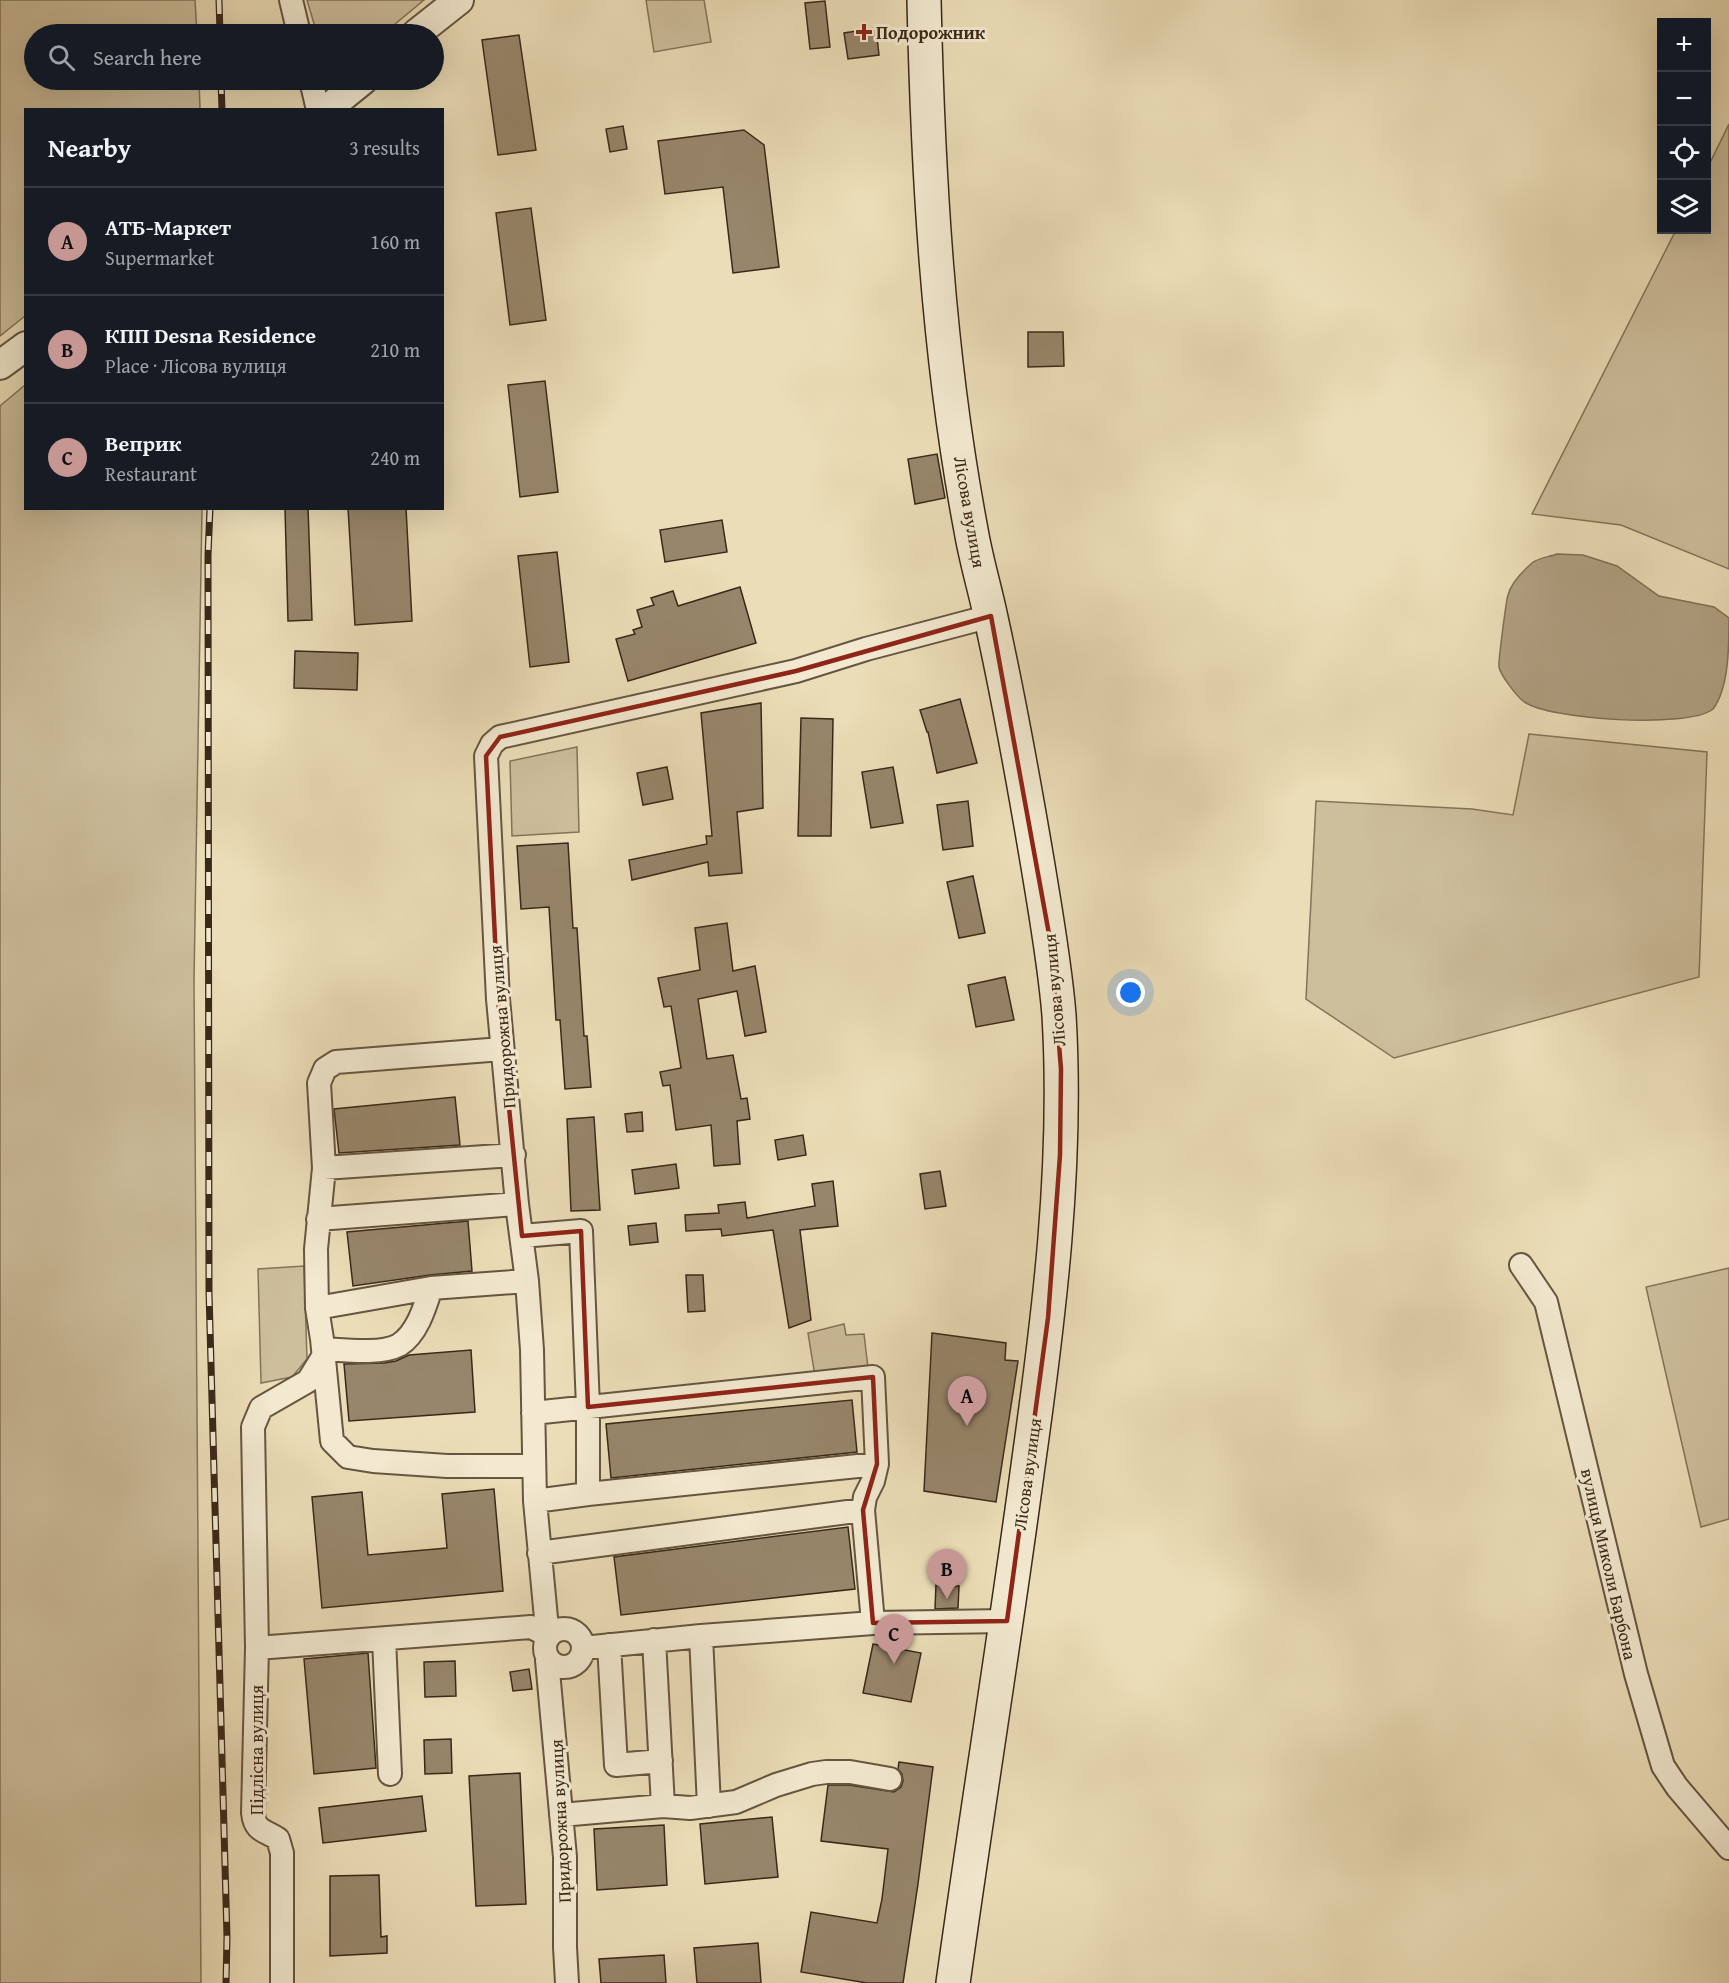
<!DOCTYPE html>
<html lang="en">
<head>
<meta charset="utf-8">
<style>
  body { margin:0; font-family:"Gentium Book Plus",serif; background:#20242c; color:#f1f3f6 }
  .controls { position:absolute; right:18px; top:18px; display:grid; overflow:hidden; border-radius:0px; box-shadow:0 6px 24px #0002 }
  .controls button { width:54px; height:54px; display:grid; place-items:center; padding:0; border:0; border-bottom:2px solid #363941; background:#171b24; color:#f1f3f6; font:30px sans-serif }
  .you { position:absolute; left:1131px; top:993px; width:21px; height:21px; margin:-15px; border:4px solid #fff; border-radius:50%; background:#1a73e8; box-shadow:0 0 0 9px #1a73e833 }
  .badge { display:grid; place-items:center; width:39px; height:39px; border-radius:50%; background:#c59692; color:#111; font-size:20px; font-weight:700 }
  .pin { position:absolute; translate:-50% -50px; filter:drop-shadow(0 2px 3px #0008) }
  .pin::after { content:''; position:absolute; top:32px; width:21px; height:18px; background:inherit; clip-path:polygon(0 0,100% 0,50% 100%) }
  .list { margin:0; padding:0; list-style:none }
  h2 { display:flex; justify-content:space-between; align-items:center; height:78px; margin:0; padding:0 24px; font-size:26px }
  h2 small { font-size:20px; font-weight:400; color:#9ea1a6 }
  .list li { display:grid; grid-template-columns:39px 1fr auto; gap:18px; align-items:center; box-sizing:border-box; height:108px; padding:0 24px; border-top:2px solid #363941 }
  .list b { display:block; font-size:22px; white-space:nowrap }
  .list p { margin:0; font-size:20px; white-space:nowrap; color:#9ea1a6 }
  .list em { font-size:20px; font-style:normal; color:#9ea1a6 }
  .icon { flex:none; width:33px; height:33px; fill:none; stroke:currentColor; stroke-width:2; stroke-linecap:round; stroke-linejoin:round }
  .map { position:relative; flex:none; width:1729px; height:1983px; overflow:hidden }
  .search { position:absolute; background:#171b24; box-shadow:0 6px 24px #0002; left:24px; top:24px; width:420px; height:66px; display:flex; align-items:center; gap:15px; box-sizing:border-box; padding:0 21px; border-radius:33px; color:#9ea1a6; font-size:22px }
  .panel { position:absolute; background:#171b24; box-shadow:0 6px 24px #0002; left:24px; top:108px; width:420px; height:402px; border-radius:0px }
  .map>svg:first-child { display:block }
  .green { fill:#cdbe9c; stroke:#84735a; stroke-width:1.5 }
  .water { fill:#af9f81; stroke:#816f57; stroke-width:1.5 }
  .building { fill:#97866b; stroke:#3b2819; stroke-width:1.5 }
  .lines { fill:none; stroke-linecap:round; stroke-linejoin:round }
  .minor-casing { stroke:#675540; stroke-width:26 }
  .tertiary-casing { stroke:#675540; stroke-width:32 }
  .secondary-casing { stroke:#3b2819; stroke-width:36 }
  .minor { stroke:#f2e9d0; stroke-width:22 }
  .tertiary { stroke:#f2e9d0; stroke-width:28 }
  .secondary { stroke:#f2e9d0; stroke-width:33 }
  .rail-casing { stroke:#3b2819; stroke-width:7 }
  .rail { stroke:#f2e9d0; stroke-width:4.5; stroke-dasharray:14; stroke-linecap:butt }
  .marked { fill:none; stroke:#8f2418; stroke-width:4.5; stroke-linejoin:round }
  .poi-dot { fill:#8f2418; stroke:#f2e9d0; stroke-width:2 }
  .labels { text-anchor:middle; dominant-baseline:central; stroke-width:6; stroke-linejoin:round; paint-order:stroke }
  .poi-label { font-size:18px; font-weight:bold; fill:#3b2819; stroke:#f2e9d0; text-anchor:start }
  .street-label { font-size:18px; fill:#3b2819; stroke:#f2e9d0 }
</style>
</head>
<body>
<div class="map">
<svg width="1729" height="1983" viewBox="0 0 1729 1983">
  <rect width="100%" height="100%" fill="#ebddb7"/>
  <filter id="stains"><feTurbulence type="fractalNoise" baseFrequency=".00333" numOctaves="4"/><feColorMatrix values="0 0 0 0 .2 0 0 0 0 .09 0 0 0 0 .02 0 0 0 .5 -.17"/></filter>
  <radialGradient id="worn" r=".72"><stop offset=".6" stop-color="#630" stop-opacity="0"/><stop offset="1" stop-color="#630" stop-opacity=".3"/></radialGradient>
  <path class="green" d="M0,0H195L197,34H34V80H199L200,109L26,110L25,316L0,336Z
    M307,0H424L383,34H327L315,27Z
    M646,0H704L711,42L654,52Z
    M1729,124V569L1621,525L1532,514L1676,230H1706L1707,169Z
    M25,385L26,508L202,509L194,980L201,1983H0V406Z
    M1529,734L1707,752L1699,977L1394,1058L1306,999L1316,801L1472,809L1513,815Z
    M577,747L579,832L512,836L510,761Z
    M304,1266L307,1359L292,1377L261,1383L258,1269Z
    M1729,1268V1519L1701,1527L1646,1287Z
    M844,1324L846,1335L864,1334L868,1368L815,1376L808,1333Z"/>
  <path class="water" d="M1557,554L1583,555L1617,566L1659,596L1714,607L1729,618C1729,646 1729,688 1713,709C1689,729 1547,720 1523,701C1516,695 1501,676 1499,667C1498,663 1506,602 1508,595C1511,583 1523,571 1532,563C1538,558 1549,557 1557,554Z"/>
  <path class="building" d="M825,1L830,47L810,49L805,3Z
    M876,28L879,55L848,59L844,33Z
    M519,35L536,150L498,155L482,40Z
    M623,126L627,149L610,152L606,129Z
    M744,130L764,145L779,267L733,273L723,187L665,194L658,141Z
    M531,208L546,320L510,325L496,213Z
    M1028,332H1063L1064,366L1028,367Z
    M545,381L558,492L520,497L508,385Z
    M937,454L945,498L915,504L908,459Z
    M285,508H308L312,620L288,621Z
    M348,508H406L412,621L355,625Z
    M722,520L727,552L665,562L660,530Z
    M557,552L569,662L530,667L518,556Z
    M740,587L756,643L628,681L616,639L635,634L633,630L642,627L637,610L654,605L651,598L673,591L678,606Z
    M295,651L358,653L357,690L294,688Z
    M960,699L977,763L937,773L928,732H927L920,710Z
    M761,703L763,808L737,812L742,873L709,876L708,862L632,880L629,860L707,844L706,836H712L701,713Z
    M801,718L833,719L831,836H798Z
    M667,767L673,799L643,805L637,773Z
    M893,767L903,823L871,828L862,772Z
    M968,801L973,846L943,850L937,805Z
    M568,843L573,928H577L584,1036H587L591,1087L565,1089L560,1020H556L549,907L521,909L517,846Z
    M973,876L985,933L959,938L947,882Z
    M727,923L733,971L755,966L766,1032L745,1036L737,991L698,999L707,1059L733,1055L741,1099L747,1098L750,1119L737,1121L740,1164L714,1166L711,1125L676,1130L670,1085L663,1086L660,1072L681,1068L671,1006L664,1007L658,978L700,970L695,928Z
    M1005,977L1014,1020L976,1027L968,985Z
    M455,1097L460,1145L339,1153L334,1109Z
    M642,1112L643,1131L627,1132L625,1114Z
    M594,1117L600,1210L571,1211L567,1119Z
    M803,1135L806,1155L778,1160L775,1140Z
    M676,1164L679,1188L635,1194L632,1170Z
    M940,1171L946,1206L925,1209L920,1174Z
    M833,1181L838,1226L800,1230L811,1320L789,1328L773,1230L722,1236L721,1229L686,1231L685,1215L719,1213L718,1205L745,1202L747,1218L815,1206L812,1184Z
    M468,1221L472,1271L430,1275L353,1286L347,1232Z
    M656,1223L658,1242L630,1245L628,1226Z
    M686,1275H703L705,1311L688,1312Z
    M932,1333L1006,1343L1005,1360L1018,1361L996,1502L924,1491Z
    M471,1350L475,1412L349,1421L344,1364L384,1363L396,1361L409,1355Z
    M852,1400L857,1452L611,1478L606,1424Z
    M494,1489L503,1591L322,1608L312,1497L362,1492L368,1555L447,1548L442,1494Z
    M848,1527L855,1589L621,1615L614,1557Z
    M936,1585L959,1586L958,1608L935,1609Z
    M873,1644L921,1653L911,1702L863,1693Z
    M368,1653L376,1768L314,1774L304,1659Z
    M455,1661L456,1696L425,1697L424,1662Z
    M529,1669L532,1689L513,1691L510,1672Z
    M451,1739L452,1773L425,1774L424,1740Z
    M899,1762L933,1767L918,1884L903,1983H867L801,1972L811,1912L877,1923L882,1899L888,1849L821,1841L828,1785H849L894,1792L901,1787L903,1781L902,1774L898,1769Z
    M520,1773L526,1904L476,1906L469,1776Z
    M422,1796L426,1831L323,1843L319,1808Z
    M772,1817L778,1877L705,1884L700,1824Z
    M664,1825L667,1885L597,1890L594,1829Z
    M379,1875L381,1937L387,1936V1953L330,1956V1876Z
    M758,1943L761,1983H697L694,1948Z
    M664,1955L666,1983H601L599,1959Z"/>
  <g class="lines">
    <g class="minor-casing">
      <path id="minor" d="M291,0L299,34
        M311,80L318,110
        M502,1049L336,1062L325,1069L319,1083L324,1168L316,1249L317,1308L431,1288L527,1281
        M324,1168L514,1155
        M318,1219L517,1204
        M522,1236L581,1231L588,1407V1494L535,1501
        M1521,1265L1546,1302L1636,1674L1663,1766L1677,1787L1729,1848
        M317,1308L322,1339L332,1441L348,1457L373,1461L447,1466H534
        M323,1349C343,1350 381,1355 399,1345C417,1334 425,1307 431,1288
        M324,1355L308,1381L261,1408L253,1427L257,1648L531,1627L549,1636
        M533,1413L873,1377L877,1464L873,1481L865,1497L863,1510L873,1623
        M588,1494L877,1464
        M539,1553L863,1510
        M545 1648a19 19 0 1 1 38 0a19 19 0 1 1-38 0Z
        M549,1636L546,1618L535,1501L532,1350L527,1281L517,1204L498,999L486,756L492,744L500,737L796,671L866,649L991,616
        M701,1636L709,1806
        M384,1639L390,1774
        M654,1640L663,1806
        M609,1645L616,1765L661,1761
        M257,1648L253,1813C255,1832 265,1830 278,1839L282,1853V1983
        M583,1648L701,1636L873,1623L1007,1621
        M547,1660L565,1857V1947L567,1983
        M561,1815L663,1806L690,1808L736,1802L776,1785L812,1774L826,1772H850L890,1779"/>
    </g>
    <g class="tertiary-casing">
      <path id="tertiary" d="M416,34L459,0
        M326,110L363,80
        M0,365L26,346"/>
    </g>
    <g class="secondary-casing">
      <path id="secondary" d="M924,0C928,177 938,356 971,530C976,560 985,589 991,618C1009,700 1024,783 1038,866C1046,915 1055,965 1059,1015C1068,1165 1049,1317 1028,1466C1005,1638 977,1810 953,1983"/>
    </g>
    <use href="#minor" class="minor"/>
    <use href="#tertiary" class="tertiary"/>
    <use href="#secondary" class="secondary"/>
    <g class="rail-casing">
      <path id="rail" d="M219,0L220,34
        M221,80L222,110
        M210,508L208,555L209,1292L227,1937L226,1983"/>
    </g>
    <use href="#rail" class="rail"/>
  </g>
  <path class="marked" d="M991,616L1051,945L1061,1069L1060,1155L1048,1318L1007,1621L873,1623L863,1510L877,1464L873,1377L588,1407L581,1231L522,1236L498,999L486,756L500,737L796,671Z"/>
  <path class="poi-dot" d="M861 23h6v6h6v6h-6v6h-6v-6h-6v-6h6z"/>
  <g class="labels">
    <g class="poi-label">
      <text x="876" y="32">Подорожник</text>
    </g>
    <g class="street-label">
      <text transform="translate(970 512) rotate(80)">Лісова вулиця</text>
      <text transform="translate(1054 990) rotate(-95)">Лісова вулиця</text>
      <text transform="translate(502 1027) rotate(-95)">Придорожна вулиця</text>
      <text transform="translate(1027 1474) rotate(-82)">Лісова вулиця</text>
      <text transform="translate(1609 1564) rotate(77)">вулиця Миколи Барбона</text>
      <text transform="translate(256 1750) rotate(-90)">Підлісна вулиця</text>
      <text transform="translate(560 1821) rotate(-93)">Придорожна вулиця</text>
    </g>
  </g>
  <rect width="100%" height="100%" filter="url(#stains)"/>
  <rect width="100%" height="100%" fill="url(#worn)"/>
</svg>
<div class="controls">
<button>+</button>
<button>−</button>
<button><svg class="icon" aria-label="locate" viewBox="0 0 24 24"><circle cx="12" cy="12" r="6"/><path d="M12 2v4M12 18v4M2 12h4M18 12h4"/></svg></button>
<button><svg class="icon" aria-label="layers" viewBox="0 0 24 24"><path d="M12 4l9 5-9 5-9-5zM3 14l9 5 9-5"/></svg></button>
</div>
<div class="you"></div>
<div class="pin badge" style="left:967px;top:1426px">A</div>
<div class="pin badge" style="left:947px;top:1599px">B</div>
<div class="pin badge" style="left:894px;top:1664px">C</div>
<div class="search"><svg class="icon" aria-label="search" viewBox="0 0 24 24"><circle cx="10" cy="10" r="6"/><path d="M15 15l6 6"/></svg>Search here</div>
<section class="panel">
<h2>Nearby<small>3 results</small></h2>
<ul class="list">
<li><span class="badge">A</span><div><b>АТБ-Маркет</b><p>Supermarket</p></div><em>160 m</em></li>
<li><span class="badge">B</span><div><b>КПП Desna Residence</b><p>Place · Лісова вулиця</p></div><em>210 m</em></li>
<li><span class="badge">C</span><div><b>Веприк</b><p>Restaurant</p></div><em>240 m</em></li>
</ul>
</section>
</div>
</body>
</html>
